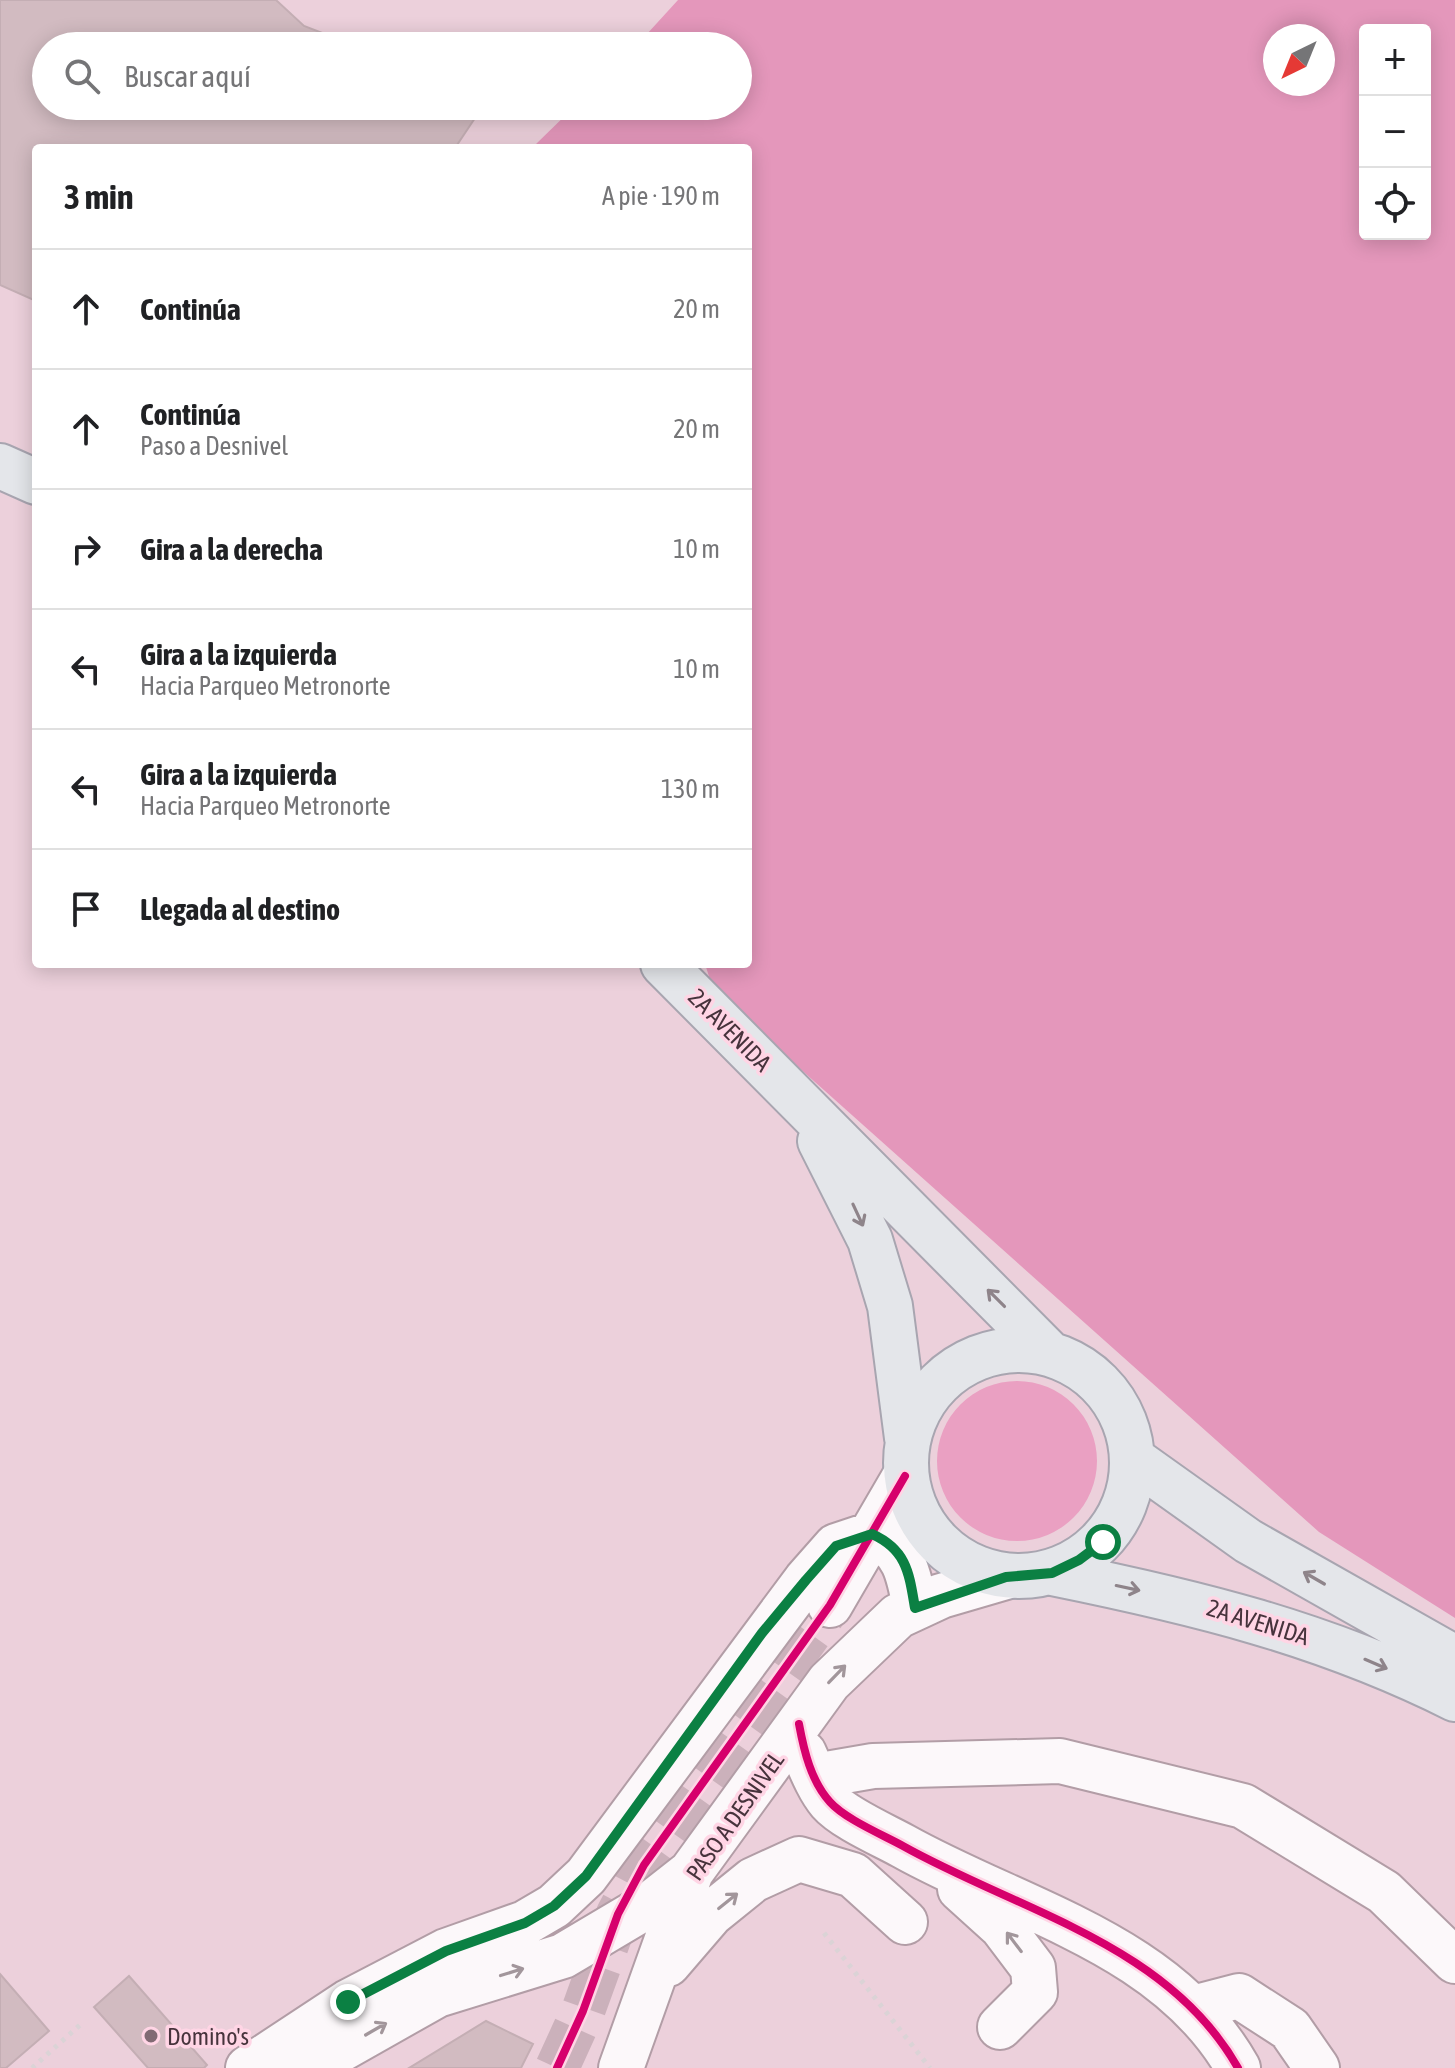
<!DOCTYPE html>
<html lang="es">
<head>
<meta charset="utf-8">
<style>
  body { margin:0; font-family:"Asap Condensed",sans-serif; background:#f2f2f2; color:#202124 }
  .controls { position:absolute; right:24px; top:24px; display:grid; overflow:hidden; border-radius:8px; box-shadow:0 4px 20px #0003 }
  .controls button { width:72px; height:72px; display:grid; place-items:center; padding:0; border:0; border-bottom:2px solid #e0e0e0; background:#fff; color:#202124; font:40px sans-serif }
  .compass { position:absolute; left:1263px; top:24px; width:72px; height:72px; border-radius:50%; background:#fff; box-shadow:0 4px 20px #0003; rotate:223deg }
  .stop { position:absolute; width:24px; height:24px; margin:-18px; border:6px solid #0b8043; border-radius:50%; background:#fff }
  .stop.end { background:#0b8043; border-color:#fff; box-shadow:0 2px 8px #0008 }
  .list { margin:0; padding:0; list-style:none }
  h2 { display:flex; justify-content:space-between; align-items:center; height:104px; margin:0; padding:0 32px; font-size:34px }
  h2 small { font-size:26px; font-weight:400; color:#757577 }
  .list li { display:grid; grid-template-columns:52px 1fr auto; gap:24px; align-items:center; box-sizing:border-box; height:120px; padding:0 32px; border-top:2px solid #e0e0e0 }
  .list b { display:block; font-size:30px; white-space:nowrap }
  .list p { margin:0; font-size:26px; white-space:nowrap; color:#757577 }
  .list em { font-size:26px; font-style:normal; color:#757577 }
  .icon { flex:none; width:44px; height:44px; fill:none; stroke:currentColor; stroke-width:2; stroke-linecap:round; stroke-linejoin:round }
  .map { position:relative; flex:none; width:1455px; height:2068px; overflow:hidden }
  .search { position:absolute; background:#fff; box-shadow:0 4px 20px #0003; left:32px; top:32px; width:720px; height:88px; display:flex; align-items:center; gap:20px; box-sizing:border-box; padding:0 28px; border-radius:44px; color:#757577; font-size:30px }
  .panel { position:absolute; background:#fff; box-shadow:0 4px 20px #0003; left:32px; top:144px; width:720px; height:824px; border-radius:8px }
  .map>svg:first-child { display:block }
  .green { fill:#eaa0c2 }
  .forest { fill:#e497bb; fill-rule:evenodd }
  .building { fill:#d2bbc1; stroke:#c4aeb4; stroke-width:2 }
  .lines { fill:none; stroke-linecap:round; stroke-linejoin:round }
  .minor-tunnel { stroke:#cbb1bb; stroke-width:44; stroke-dasharray:44 22; stroke-linecap:butt }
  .minor-casing { stroke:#b29da6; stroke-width:48 }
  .major-casing { stroke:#a8a5b0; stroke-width:48 }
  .path { stroke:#dbd3d6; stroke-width:5; stroke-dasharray:4 6; stroke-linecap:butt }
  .minor { stroke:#fcf8fa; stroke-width:44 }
  .major { stroke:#e4e6ea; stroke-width:44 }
  .cycleway-casing { stroke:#ffd5e5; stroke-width:13 }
  .cycleway { stroke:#d6006c; stroke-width:8 }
  .oneway { stroke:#8e848a }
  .oneway2 { stroke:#a2969b }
  .route { stroke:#0b8043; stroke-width:10 }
  .poi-dot { fill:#816a74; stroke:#ffd5e5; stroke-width:3 }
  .labels { text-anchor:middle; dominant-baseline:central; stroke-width:7; stroke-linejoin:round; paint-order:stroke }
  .street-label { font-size:24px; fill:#47333c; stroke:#ffd5e5 }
  .poi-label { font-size:24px; fill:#47333c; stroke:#ffd5e5; text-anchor:start }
</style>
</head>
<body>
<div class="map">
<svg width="1455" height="2068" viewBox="0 0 1455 2068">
  <rect width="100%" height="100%" fill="#ecd0db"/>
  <path class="green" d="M937 1461a80 80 0 1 1 160 0a80 80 0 1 1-160 0Z
    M902,1501L924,1534L946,1554L923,1561C919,1543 911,1530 893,1525Z"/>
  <path class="forest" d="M678,0H1455V1618L1319,1532L714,992L705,964H748V148H536V144L575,106H738V46H636ZM1365,30H1425V234H1365ZM1275,36H1323V84H1275Z"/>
  <path class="building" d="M0,0H276L304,26L356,46H46V106H483L455,148H36V301L0,285Z
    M0,1974L49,2031L6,2068H0Z
    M129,1976L207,2065L204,2068H148L94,2007Z
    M486,2021L533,2044L521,2068H409Z"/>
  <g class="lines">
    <path class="minor-tunnel" d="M557,2068L583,2011L618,1914L644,1865L830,1605"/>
    <g class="minor-casing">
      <path id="minor" d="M830,1605L905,1476
        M804,1753C811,1769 819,1789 830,1802C844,1818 883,1835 903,1846C1019,1911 1168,1944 1238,2068
        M815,1776L873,1766L1060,1761L1243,1806L1384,1892L1455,1961
        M960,1889L1002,1927L1033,1968L1035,1992L1000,2027
        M668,1964L711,1914L753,1880L799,1859L853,1875L905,1922
        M1193,2008L1239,1996L1290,2029L1317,2068
        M248,2068L348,2002L446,1951L525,1923L554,1906L586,1876L806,1580L836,1546L872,1534C905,1549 909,1575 915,1608
        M308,2068L437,1995L563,1956L649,1905L691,1872
        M621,2068L691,1872L829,1682L898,1616L941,1596L1006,1577"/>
    </g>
    <g class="major-casing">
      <path id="major" d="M0,466L36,482
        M663,964L1050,1354
        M820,1141L870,1240L890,1306L907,1438
        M906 1463a113 113 0 1 1 226 0a113 113 0 1 1-226 0Z
        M1133,1459L1248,1541L1455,1658
        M1052,1573C1195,1602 1323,1633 1455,1699"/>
    </g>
    <path class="path" d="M824,1933L930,2068
      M32,2068L80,2025"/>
    <use href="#minor" class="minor"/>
    <use href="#major" class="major"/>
    <g class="cycleway-casing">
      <path id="cycleway" d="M799,1724C804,1751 811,1781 830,1802C845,1819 883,1835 903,1846C1019,1911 1168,1944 1238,2068
        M557,2068L583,2011L618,1914L644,1865L830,1605L905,1476"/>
    </g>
    <use href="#cycleway" class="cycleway"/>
  </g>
  <defs><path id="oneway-shaft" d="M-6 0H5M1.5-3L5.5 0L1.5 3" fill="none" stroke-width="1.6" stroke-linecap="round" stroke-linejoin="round" transform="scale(2)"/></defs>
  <g class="oneway">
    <use href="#oneway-shaft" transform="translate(858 1215) rotate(65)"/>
    <use href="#oneway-shaft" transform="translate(996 1298) rotate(-135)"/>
    <use href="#oneway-shaft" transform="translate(1314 1578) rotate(-150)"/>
    <use href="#oneway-shaft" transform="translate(1128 1588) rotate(12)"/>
    <use href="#oneway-shaft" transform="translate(1376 1664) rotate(23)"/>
  </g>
  <g class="oneway2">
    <use href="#oneway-shaft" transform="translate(837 1674) rotate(-46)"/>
    <use href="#oneway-shaft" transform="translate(728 1901) rotate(-39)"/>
    <use href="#oneway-shaft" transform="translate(1014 1942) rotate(-127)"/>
    <use href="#oneway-shaft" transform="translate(512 1972) rotate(-17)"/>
    <use href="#oneway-shaft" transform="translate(376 2029) rotate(-30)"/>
  </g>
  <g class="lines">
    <path class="route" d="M348,2002L446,1951L525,1923L554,1906L586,1876L762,1633L806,1580L836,1546L872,1534C907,1550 909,1573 915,1608L1006,1577L1052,1573L1079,1560L1103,1542"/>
  </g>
  <circle class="poi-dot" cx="151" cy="2036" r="8"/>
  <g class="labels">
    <g class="street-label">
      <text transform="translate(730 1030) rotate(45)">2A AVENIDA</text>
      <text transform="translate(1258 1622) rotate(17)">2A AVENIDA</text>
      <text transform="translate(735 1816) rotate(-55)">PASO A DESNIVEL</text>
    </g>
    <g class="poi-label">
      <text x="167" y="2036">Domino's</text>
    </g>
  </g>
</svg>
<div class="controls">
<button>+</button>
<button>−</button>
<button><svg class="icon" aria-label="locate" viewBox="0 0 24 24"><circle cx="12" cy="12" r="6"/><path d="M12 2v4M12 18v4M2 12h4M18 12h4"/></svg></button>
</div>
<svg class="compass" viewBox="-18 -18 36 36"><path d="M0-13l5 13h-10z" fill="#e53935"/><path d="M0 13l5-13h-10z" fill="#757577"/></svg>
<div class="stop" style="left:1103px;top:1542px"></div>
<div class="stop end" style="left:348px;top:2002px"></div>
<div class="search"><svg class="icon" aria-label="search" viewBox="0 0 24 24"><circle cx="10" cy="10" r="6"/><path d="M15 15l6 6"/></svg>Buscar aquí</div>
<section class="panel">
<h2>3 min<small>A pie · 190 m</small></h2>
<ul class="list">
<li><svg class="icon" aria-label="ahead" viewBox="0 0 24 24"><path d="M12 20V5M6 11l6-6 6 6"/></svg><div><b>Continúa</b></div><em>20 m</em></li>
<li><svg class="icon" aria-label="ahead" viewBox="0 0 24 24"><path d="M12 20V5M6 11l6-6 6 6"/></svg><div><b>Continúa</b><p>Paso a Desnivel</p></div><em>20 m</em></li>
<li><svg class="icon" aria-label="right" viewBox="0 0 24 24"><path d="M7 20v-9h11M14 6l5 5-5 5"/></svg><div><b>Gira a la derecha</b></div><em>10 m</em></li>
<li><svg class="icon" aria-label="left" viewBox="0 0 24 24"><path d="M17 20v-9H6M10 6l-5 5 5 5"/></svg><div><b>Gira a la izquierda</b><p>Hacia Parqueo Metronorte</p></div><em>10 m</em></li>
<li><svg class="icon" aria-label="left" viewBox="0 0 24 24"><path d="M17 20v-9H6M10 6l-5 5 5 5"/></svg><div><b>Gira a la izquierda</b><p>Hacia Parqueo Metronorte</p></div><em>130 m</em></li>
<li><svg class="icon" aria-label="arrive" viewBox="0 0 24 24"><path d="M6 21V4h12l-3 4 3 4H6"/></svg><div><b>Llegada al destino</b></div></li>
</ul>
</section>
</div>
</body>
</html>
